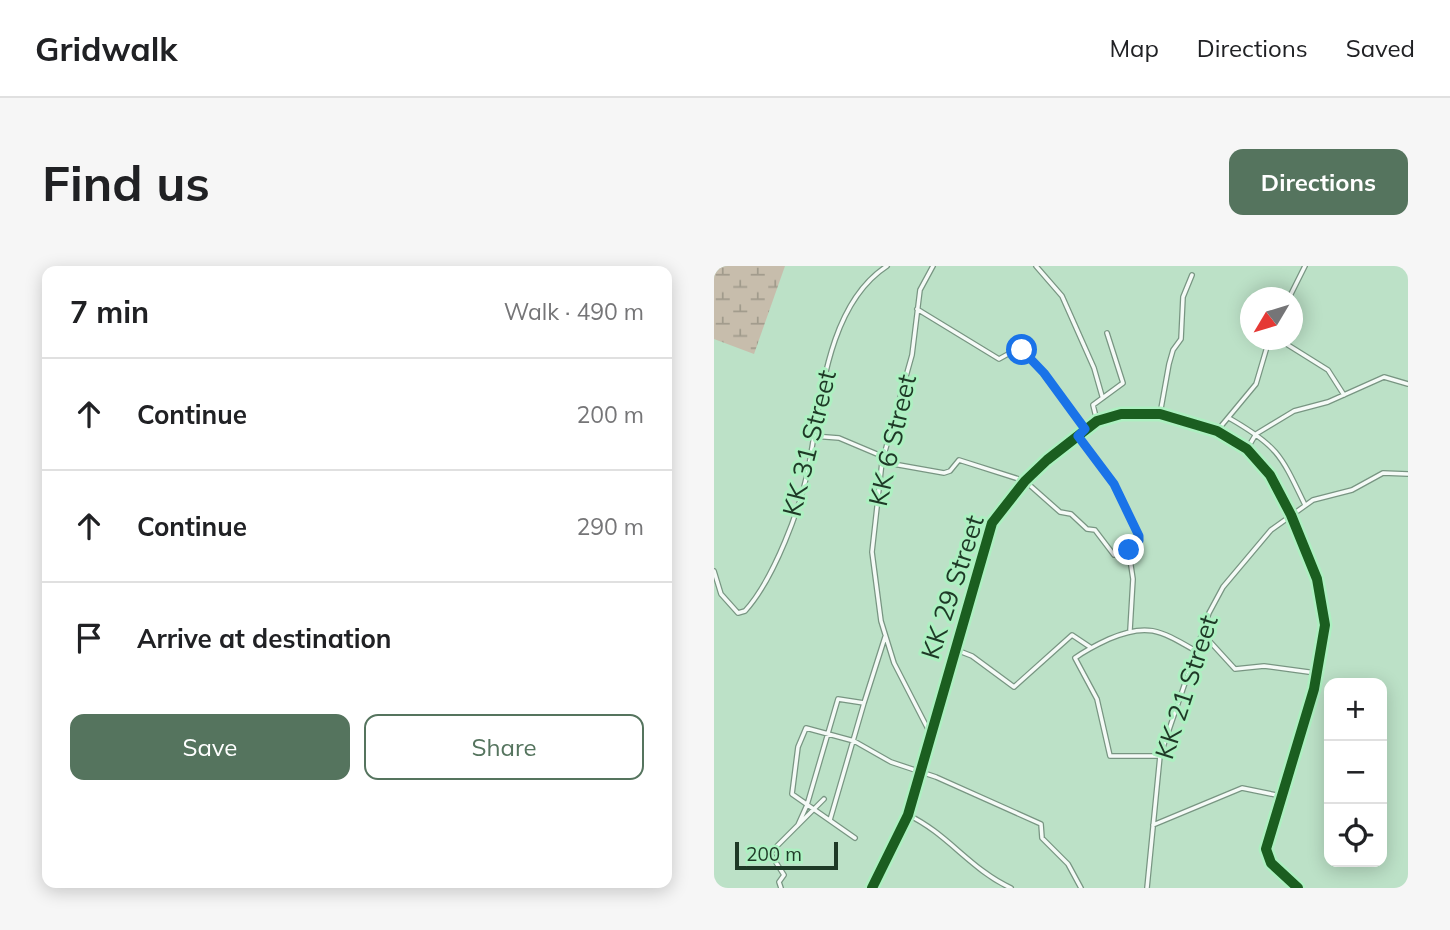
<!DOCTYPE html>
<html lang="en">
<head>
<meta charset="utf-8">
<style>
  body { margin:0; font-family:Mulish,sans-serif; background:#f6f6f6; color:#202124 }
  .controls { position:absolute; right:21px; bottom:21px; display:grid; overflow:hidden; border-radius:14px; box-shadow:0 4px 18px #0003 }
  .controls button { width:63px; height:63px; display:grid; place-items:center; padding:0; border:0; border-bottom:2px solid #e0e0e0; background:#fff; color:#202124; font:35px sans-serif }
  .compass { position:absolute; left:526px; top:21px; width:63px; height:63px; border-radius:50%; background:#fff; box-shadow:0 4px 18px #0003; rotate:232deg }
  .scale { position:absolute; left:21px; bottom:18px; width:103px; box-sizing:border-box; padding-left:7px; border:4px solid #1e3926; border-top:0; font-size:19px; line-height:24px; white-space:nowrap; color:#1e3926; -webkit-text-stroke:5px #adf0c1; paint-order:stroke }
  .stop { position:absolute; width:21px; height:21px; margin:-16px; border:5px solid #1a73e8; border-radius:50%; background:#fff }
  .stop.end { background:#1a73e8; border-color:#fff; box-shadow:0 2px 7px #0008 }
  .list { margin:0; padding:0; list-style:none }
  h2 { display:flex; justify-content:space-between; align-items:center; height:91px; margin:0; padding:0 28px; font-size:30px }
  h2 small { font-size:23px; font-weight:400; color:#757577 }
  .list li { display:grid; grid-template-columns:46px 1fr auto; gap:21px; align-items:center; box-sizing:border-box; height:112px; padding:0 28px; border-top:2px solid #e0e0e0 }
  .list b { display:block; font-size:26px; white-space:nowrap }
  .list em { font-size:23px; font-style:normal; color:#757577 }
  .actions { display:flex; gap:14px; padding:21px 28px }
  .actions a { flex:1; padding:16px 0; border:2px solid #55745e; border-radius:14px; text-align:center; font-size:24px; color:#55745e }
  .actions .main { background:#55745e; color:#fff }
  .icon { flex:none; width:38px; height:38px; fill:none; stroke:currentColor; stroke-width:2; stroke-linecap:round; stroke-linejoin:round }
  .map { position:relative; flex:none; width:694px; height:622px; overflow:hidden; border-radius:14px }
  header { display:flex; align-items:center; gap:42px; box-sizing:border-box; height:98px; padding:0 35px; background:#fff; border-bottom:2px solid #e0e0e0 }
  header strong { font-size:33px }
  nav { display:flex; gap:38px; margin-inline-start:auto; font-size:24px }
  .intro { display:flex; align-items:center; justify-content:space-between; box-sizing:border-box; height:168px; padding:0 42px }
  h1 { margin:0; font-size:49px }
  .button { padding:18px 32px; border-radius:14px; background:#55745e; color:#fff; font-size:24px; font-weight:700 }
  main { display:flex; gap:42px; padding:0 42px }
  aside { flex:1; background:#fff; border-radius:14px; box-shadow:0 4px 18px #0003 }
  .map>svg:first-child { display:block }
  .wetland { fill:url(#wetland-marsh) }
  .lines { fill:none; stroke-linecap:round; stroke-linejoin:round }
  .minor-casing { stroke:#789582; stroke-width:6 }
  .minor { stroke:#f5faf7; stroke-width:3.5 }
  .cycleway-casing { stroke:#adf0c1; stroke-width:15 }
  .cycleway { stroke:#1b5e20; stroke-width:10 }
  .route { stroke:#1a73e8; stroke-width:9 }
  .labels { text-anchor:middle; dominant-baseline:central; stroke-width:6; stroke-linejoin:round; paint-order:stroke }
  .street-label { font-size:26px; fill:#1e3926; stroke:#adf0c1 }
</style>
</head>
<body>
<header>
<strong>Gridwalk</strong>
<nav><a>Map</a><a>Directions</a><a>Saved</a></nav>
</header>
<div class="intro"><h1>Find us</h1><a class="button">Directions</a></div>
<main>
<aside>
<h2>7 min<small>Walk · 490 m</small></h2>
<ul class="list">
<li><svg class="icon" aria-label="ahead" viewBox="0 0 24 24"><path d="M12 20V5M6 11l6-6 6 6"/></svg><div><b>Continue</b></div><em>200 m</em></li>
<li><svg class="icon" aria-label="ahead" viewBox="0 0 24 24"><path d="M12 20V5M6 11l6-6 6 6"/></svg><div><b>Continue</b></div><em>290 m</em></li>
<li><svg class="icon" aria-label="arrive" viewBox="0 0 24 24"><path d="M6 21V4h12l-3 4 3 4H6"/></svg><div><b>Arrive at destination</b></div></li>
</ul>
<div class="actions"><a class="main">Save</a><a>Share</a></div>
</aside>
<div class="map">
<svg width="694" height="622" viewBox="0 0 694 622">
  <defs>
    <pattern id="wetland-marsh" width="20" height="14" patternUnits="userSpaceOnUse" patternTransform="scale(1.75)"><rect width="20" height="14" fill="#c7bdac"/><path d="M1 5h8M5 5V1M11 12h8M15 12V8" fill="none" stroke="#a19b8c"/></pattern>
  </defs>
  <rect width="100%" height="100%" fill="#bce1c7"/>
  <path class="wetland" d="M0,0H71L40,88L0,73Z"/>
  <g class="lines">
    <g class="minor-casing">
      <path id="minor" d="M322,0L348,30L380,102L388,130
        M575,32L591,0
        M203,43L285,93L303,83L315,89L371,163
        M566,74L614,104L630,129
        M446,148L455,98L459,84L467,73L469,31L478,9
        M515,152C564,180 567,189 591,239
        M383,155L379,139L409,117L393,67
        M503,165L542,118L555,74
        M99,170L125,172L170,191
        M364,170L400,218L426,273L414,280L419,313L416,364
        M533,183L542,168L580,145L614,136L670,111L694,118
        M168,196L230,207L236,205L245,194L311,215L346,246L357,248L373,263L381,264L400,289L415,284
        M0,305L7,328L24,347L31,345C60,313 87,241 95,199C107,135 113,39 173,0
        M489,368L521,403L550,400L602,407
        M240,383L258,390L300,421L358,369L376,381
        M216,467L180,397L167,355L158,286L168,196L198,89L206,24L219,0
        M445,490H396L383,433L361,392C372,384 382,379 395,373C434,356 447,365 482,385
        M194,549C233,567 257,604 297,622
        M116,554L150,437
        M84,559L93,539L124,433L150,437L171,371
        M439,559L528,522L567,530
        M141,572L78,528L84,481L92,462L140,475L177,496L222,511L327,558L328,572L354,598L367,622
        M67,622L65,616L70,609L56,587L110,533
        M158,622L194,549L278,257L311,215L333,194L383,155L407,148H446L503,165L533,183L556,209L577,249L603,313L611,359L600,423L552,583L557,597L584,622
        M433,622L446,490L495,347L509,321L557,264L599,234L638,224L669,207L694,208"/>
    </g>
    <use href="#minor" class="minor"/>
    <g class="cycleway-casing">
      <path id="cycleway" d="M158,622L194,549L278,257L311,215L333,194L383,155L407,148H446L503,165L533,183L556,209L577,249L603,313L611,359L600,423L552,583L557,597L584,622"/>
    </g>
    <use href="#cycleway" class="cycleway"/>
  </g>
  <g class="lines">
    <path class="route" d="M308,84L330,107L371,163L364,170L400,218L425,270V275L416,279L415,284"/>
  </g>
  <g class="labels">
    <g class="street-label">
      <text transform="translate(178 174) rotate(-77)">KK 6 Street</text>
      <text transform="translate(95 177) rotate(-76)">KK 31 Street</text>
      <text transform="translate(238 321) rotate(-72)">KK 29 Street</text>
      <text transform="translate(472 421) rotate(-72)">KK 21 Street</text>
    </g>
  </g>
</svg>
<div class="controls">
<button>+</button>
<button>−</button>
<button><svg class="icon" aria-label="locate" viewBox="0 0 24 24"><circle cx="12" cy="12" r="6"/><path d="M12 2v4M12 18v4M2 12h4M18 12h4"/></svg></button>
</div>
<svg class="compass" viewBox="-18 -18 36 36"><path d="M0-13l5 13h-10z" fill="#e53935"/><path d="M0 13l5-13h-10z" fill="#757577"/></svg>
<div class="scale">200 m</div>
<div class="stop" style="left:308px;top:84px"></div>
<div class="stop end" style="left:415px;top:284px"></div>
</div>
</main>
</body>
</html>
